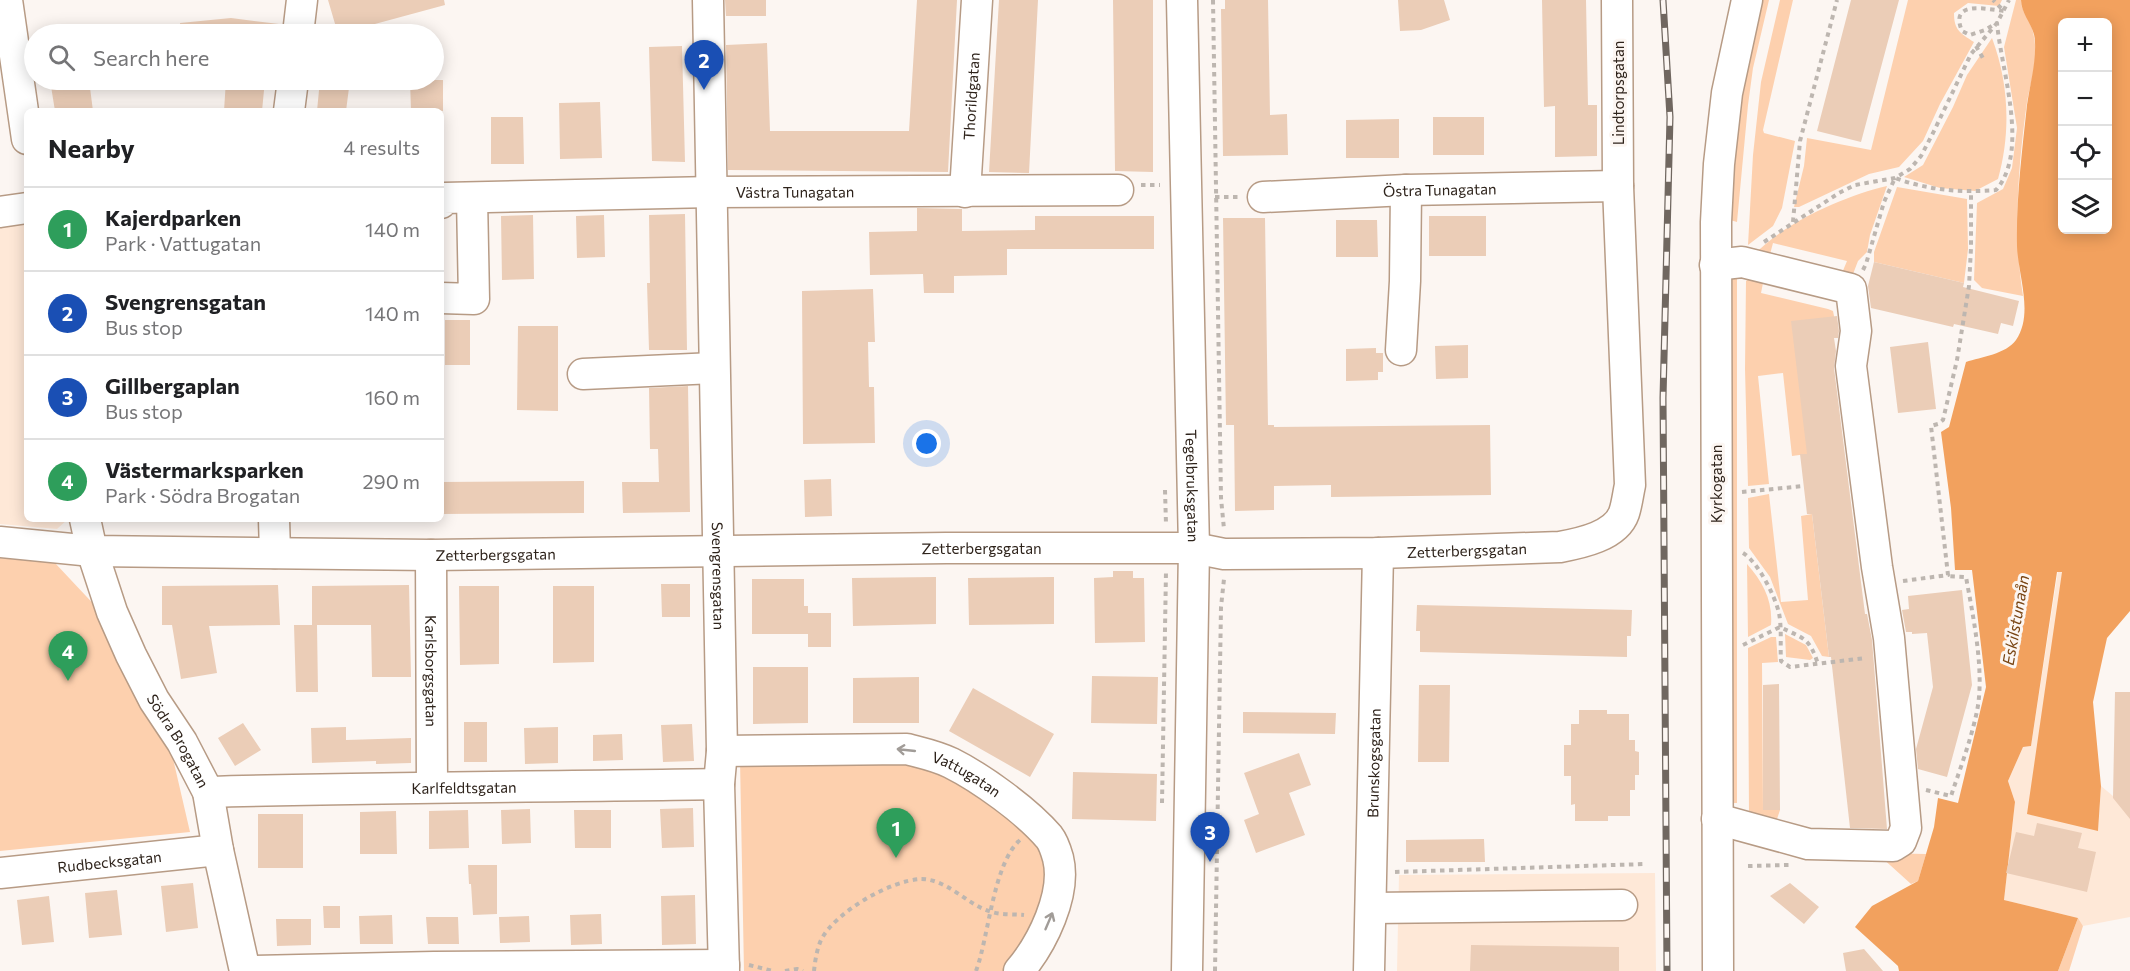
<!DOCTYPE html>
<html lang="en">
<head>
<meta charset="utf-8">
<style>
  body { margin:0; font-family:Commissioner,sans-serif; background:#f2f2f2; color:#202124 }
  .controls { position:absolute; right:18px; top:18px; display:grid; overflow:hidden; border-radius:9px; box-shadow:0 3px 15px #0003 }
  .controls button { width:54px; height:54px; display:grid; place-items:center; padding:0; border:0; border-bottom:2px solid #e0e0e0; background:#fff; color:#202124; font:30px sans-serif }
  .you { position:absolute; left:927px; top:444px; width:21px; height:21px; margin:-15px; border:4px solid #fff; border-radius:50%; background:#1a73e8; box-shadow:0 0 0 9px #1a73e833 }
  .badge { display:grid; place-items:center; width:39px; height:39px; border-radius:50%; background:#111827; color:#fff; font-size:20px; font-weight:700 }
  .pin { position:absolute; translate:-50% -50px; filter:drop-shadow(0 2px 3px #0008) }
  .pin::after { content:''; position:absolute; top:32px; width:21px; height:18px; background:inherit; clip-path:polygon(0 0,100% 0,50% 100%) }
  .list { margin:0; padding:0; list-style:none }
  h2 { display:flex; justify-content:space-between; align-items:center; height:78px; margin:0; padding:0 24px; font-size:26px }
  h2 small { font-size:20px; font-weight:400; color:#757577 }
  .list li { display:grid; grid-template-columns:39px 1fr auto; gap:18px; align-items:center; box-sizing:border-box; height:84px; padding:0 24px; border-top:2px solid #e0e0e0 }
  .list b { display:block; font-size:22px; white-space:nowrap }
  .list p { margin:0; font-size:20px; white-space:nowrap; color:#757577 }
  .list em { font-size:20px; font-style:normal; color:#757577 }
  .icon { flex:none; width:33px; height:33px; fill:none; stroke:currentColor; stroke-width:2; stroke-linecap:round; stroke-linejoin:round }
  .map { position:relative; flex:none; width:2130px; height:971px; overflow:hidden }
  .search { position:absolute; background:#fff; box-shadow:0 3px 15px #0003; left:24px; top:24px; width:420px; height:66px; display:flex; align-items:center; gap:15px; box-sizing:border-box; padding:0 21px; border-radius:33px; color:#757577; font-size:22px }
  .panel { position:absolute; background:#fff; box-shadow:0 3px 15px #0003; left:24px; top:108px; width:420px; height:414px; border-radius:9px }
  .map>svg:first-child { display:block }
  .built { fill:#fee8d7 }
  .green { fill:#fdd0ae }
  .water { fill:#f2a15e; fill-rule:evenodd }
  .building { fill:#ebcdb7 }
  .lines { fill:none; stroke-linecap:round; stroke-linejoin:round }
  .minor-casing { stroke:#b79b85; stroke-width:33 }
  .path { stroke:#bdb6b0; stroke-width:4; stroke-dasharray:4.5 4.5; stroke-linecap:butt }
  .minor { stroke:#fff; stroke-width:30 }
  .rail-casing { stroke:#706760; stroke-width:7 }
  .rail { stroke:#fcf6f2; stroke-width:4.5; stroke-dasharray:14; stroke-linecap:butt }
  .oneway { stroke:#a19c98 }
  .labels { text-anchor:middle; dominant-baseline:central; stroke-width:6; stroke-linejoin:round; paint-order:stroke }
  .street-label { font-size:15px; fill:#2e231b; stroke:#fcf6f2 }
  .water-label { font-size:16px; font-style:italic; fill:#784412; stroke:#fcf6f2 }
</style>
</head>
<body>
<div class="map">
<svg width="2130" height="971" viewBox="0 0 2130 971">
  <rect width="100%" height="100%" fill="#fcf6f2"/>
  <path class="built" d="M25,218L27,234V519H68L57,529L0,524V222Z
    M2058,571L2063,573L2098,831L2101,786L2113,796L2130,818V917L2083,926L2078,918L2004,900L2015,802L2008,781L2023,747L2031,746Z
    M1655,873L1656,971H1397L1399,875Z"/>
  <path class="green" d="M1760,0H1769L1753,68L1748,105L1737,222L1730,220L1735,153L1743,88Z
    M1780,0H1793L1763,130L1764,133L1795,141L1782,208L1773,226L1748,245L1753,155L1761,82Z
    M1908,0H2002L1999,6L1968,3L1954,13C1954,30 1960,33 1974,42L1940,104L1923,141L1899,167L1869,174L1799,207H1794L1804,166L1807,138L1871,150Z
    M2016,0H2021C2021,9 2025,13 2029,21C2035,34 2036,47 2035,61C2034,75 2029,89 2027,102C2018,166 2013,233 2023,296L1982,288L1974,280L1977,203L2003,189L2012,168L2017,128L2004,47Z
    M1992,38C2009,83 2011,133 1998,179L1975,191L1940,188L1904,177L1923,165L1953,107L1967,75Z
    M1887,186L1870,235L1867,252L1858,261L1853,274L1842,273L1847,261L1773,243L1769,258L1753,256C1783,223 1844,196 1887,186Z
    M1897,187L1967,199L1968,249L1964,283L1874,262V252Z
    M1729,278H1737V803H1728Z
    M1750,278H1764L1761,293L1828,309L1833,311L1834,316L1807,454L1792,456L1783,373L1758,376L1769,484L1748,486L1745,369L1746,281Z
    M1769,494L1781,602L1808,600L1801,516L1812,514L1829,657L1822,656L1811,636L1788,624L1770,577L1749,548L1748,498Z
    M0,558L55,563L101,612L171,750L190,832L0,851Z
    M1747,564C1763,582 1773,601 1771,625L1748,637Z
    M1785,634L1806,645L1813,658L1810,660L1786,657Z
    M1771,637H1776L1778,662L1762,663L1763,809L1780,810L1777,819L1770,821L1749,815L1748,648Z
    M903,758L954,776L1026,825L1055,869L1013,971H744L740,760Z
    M1827,852L1926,854L1918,881L1911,884L1880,856Z
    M2078,918L2083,926L2069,971H2058Z"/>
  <path class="water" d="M2021,0H2130V611L2107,638L2093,702L2101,786L2098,831L2027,814L2062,572H2057L2031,746L2023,747L2008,781L2015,802L2004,900L2078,918L2058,971H1899L1898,966L1855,927L1872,906L1918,881L1934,827L1938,798L1958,803L1986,687L1972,570H1955L1951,508L1941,432L1949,427L1966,362C1981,357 2006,354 2016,340C2034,314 2018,275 2017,246C2016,199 2022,152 2027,105C2030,84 2036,64 2035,42C2035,26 2021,15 2021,0ZM2062,22H2108V230H2062Z"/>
  <path class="building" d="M328,0H444L445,5L338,34Z
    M725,0H766V16H726Z
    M917,0H957L948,172L728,170L726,45L767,43L770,131H909Z
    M999,0H1038L1029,173L989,172Z
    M1113,0H1153V172L1115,171Z
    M1225,0H1268L1270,115L1287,114L1288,155L1223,156L1221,9H1225Z
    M1398,0H1444L1450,20L1421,30L1400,31Z
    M1542,0H1586L1588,105H1597V156L1555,157V106L1544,107Z
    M1851,0H1899L1861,142L1817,131Z
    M231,18L279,24L278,34H181L180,23Z
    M682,46L685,162L652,161L649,47Z
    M50,80H89L93,111H55Z
    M226,80H265L262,111H224Z
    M320,80H350L346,111H317Z
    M410,80H443V111H411Z
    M600,102L602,158L560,159L559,103Z
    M491,117H523L524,164H491Z
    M1433,117H1484V155H1433Z
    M1399,119V158H1346V120Z
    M917,208L962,209V231L1035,230V216H1154V249H1007V275L954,276V293H924L923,274L870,275L869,232L917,231Z
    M685,214L687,350H649L647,283H650L649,215Z
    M533,215L534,279L502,280L501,216Z
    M604,215L605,257L577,258L576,216Z
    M1429,216H1486V256H1429Z
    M1223,218H1265L1268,425H1274V427L1490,425L1491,495L1331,497V485L1274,486V510L1235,511L1234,425H1226Z
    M1336,220H1377L1378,257H1336Z
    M1874,262L1964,283L1963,287L2019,301L2013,326L2001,323L1998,334L1954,324L1953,327L1871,308L1868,286Z
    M873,289L875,342H868L869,387H874L875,443L803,444L802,291Z
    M1837,316L1839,331L1838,338H1834L1836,351L1834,368L1865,614H1867L1872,640L1887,829L1850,828L1831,657H1829L1812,514H1807L1800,454H1807L1791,321Z
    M445,320H470V365H445Z
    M518,326H558V411L517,410Z
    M1928,342L1936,409L1898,413L1890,347Z
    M1468,345V378L1436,379L1435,346Z
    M1376,348V353H1383V372H1378V380L1346,381V349Z
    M688,386L690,512L623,513L622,482H659L658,449H650L649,388Z
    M831,479L832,516L805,517L804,480Z
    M584,481V513L441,514V482Z
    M1113,571H1133V578H1144L1145,642L1095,643L1094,578L1113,577Z
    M936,577V624L853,626L852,578Z
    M1054,577V624L969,625L968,578Z
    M752,579H804V606H808V613H831V647H808V634H752Z
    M661,584H690V617H662Z
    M278,585L280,625L209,626L217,673L181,679L172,625H162V586Z
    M409,585L411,677H372L371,625H317L318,692H296L294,625H312V586Z
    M459,586H499V664L460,665Z
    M553,586H594V662L553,663Z
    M1962,590L1972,685L1947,777L1918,769L1916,749L1933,687L1927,633L1912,634V632H1906L1902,610L1909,609L1908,596Z
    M1417,605L1632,610L1631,636H1627V657L1420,652V631H1416Z
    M753,667H808V723L753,724Z
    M1092,676L1158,677L1157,724L1091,723Z
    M919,677V723H853V678Z
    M1779,684L1780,810H1763V685Z
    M1419,685H1450L1449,762H1418Z
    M973,688L1054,734L1030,777L949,731Z
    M2115,692H2130V819L2113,798Z
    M1579,710H1607V714H1629V740H1635V751L1639,752V775H1635V790H1630V816H1608V821H1575V804L1571,805V776H1564V745H1571V724H1579Z
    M1243,712L1336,713L1335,734L1243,733Z
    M464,722H487V762H464Z
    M243,723L261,750L235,766L218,738Z
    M692,724L694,761L663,762L661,725Z
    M346,727V740L411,738V763L376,764V761L312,763L311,728Z
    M558,727V763L525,764L524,728Z
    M622,734L623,760L593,761V735Z
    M1299,753L1311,785L1289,793L1305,835L1256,853L1244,820L1259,814L1244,773Z
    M1073,772L1157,774L1156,821L1072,819Z
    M693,808L694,847L662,848L660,809Z
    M530,809L531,843L502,844L501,810Z
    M468,810L469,848L429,849V811Z
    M574,810H611V848H575Z
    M396,811L397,854H360V812Z
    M258,814H303V868H258Z
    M2037,823L2082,833L2078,848L2096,852L2087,892L2006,873L2016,832L2034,836Z
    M1484,839L1485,862H1406V840Z
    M468,865H497V914L473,915L471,884H469Z
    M193,883L198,928L166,932L161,886Z
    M1790,883L1819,907L1804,924L1770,896Z
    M117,890L122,935L89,938L85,893Z
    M695,895L696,944L662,945L661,896Z
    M49,896L54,942L22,945L17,900Z
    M323,906H340V928H324Z
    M601,914L602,944L571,945L570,915Z
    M392,915L393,944H360L359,916Z
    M529,916L530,942L500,943L499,917Z
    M426,917H458L459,944H428Z
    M276,919H311V945L277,946Z
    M1471,945L1619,947V971H1470Z
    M1864,949L1883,971H1846L1843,953Z"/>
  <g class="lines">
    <g class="minor-casing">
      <g id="minor">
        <path d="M7,0L27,139"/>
        <path id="s1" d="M708,0L722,751L719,784L724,971"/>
        <path id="s2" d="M1182,0L1194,548L1187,971"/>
        <path d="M298,34L302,0"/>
        <path d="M289,111L293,80"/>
        <path id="s3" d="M965,192L977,0"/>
        <path id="s4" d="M1263,197L1406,190L1618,186"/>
        <path id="s5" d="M441,203L444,198L712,192L1118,190"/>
        <path d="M0,212L27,208"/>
        <path d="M1715,265L1742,262L1851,289L1856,331L1851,366L1877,567L1889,638L1906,828L1901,841L1893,846L1808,844L1717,819"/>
        <path d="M441,298L474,299L472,198"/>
        <path d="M1401,350L1405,281L1406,190"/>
        <path d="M583,374L714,368"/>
        <path id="s6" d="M85,519L92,551L112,612L131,655L154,700L182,742L208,792L218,850L245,971"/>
        <path d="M274,519L275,553"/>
        <path id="s7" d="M0,542L92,551L431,555L946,548H1194L1224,554L1378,553L1560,547C1581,543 1616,536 1624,513C1627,504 1628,494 1630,485L1618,186L1617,0"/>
        <path id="s8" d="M431,555L432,787"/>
        <path id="s9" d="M722,751L907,749C922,753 937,756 951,763C981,778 1027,811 1049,837C1053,842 1056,851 1058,858C1067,894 1042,944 1019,971"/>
        <path id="s10" d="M208,792C379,787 549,787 719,784"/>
        <path id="s11" d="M0,873L218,850"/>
        <path d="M1372,908L1622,905"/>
        <path d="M250,971L434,967L724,965"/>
        <path id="s12" d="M1369,971L1378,553"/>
        <path d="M1718,971L1716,222L1719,164L1727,93L1747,0"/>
      </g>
    </g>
    <path class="path" d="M1213,0L1221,498L1224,529
      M1976,46L1984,60
      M1141,185H1160
      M1215,197H1240
      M1793,222L1800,141L1837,0
      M1764,242L1839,193L1855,185L1895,178L1910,169L1921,156L1933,133L1971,54L1997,23L2009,0
      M1863,270L1866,264L1884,202L1895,178C1928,190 1961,193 1996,190C2030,151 2001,70 1997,23L1985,30L1970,35L1962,31C1949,0 1986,9 2004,11L1993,0
      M1165,490L1166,524
      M1742,492L1804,486
      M1743,553C1758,562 1775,596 1779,613C1782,629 1780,646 1781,661L1790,667L1866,658
      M1903,581L1948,575L1931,426L1938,424L1943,420L1957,360L1969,286L1971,248V192
      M1743,645L1780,627C1804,639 1809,637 1818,664
      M1926,790L1951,796C1960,769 1971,740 1977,711C1985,672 1973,616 1966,577L1948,576
      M1162,803L1166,571
      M1748,866L1789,865
      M1395,872L1646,864
      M749,965L773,971
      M785,971L797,969L803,971
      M814,971C815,961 817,949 821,940C835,912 891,880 921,879C948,879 968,906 992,912C1002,915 1014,914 1024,915
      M976,971C989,936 993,864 1020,840
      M1215,971L1221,607L1224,579"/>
    <use href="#minor" class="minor"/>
    <g class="rail-casing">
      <path id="rail" d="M1663,0L1670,117L1663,398L1667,971"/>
    </g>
    <use href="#rail" class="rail"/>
  </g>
  <defs><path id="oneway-shaft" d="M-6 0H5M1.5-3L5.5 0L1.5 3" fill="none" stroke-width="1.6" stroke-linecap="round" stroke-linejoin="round" transform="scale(1.5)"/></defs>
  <g class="oneway">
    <use href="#oneway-shaft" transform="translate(906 750) rotate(-174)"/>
    <use href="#oneway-shaft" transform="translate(1049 921) rotate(-67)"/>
  </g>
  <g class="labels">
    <g class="street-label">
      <text transform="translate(1618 93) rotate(-90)">Lindtorpsgatan</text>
      <text stroke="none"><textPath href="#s3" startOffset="96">Thorildgatan</textPath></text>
      <text stroke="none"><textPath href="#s4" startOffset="177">Östra Tunagatan</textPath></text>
      <text stroke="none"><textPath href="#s5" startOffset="357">Västra Tunagatan</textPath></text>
      <text transform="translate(1716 484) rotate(-90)">Kyrkogatan</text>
      <text stroke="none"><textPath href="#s2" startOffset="486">Tegelbruksgatan</textPath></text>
      <text stroke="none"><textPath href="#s7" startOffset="982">Zetterbergsgatan</textPath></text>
      <text stroke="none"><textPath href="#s7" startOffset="1468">Zetterbergsgatan</textPath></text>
      <text stroke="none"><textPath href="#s7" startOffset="496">Zetterbergsgatan</textPath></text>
      <text stroke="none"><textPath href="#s1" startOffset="576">Svengrensgatan</textPath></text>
      <text stroke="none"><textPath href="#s8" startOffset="116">Karlsborgsgatan</textPath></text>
      <text stroke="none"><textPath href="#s6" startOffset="242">Södra Brogatan</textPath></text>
      <text stroke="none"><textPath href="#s12" startOffset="208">Brunskogsgatan</textPath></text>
      <text stroke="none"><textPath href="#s9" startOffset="250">Vattugatan</textPath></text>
      <text stroke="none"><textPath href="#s10" startOffset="256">Karlfeldtsgatan</textPath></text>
      <text stroke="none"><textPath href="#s11" startOffset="110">Rudbecksgatan</textPath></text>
    </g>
    <g class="water-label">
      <text transform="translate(2015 620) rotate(-80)">Eskilstunaån</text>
    </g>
  </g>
</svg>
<div class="controls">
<button>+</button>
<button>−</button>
<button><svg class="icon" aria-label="locate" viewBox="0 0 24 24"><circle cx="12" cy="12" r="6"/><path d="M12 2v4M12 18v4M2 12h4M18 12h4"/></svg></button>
<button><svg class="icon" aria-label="layers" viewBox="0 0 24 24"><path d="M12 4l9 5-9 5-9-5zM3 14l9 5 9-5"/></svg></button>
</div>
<div class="you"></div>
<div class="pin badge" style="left:896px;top:858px;background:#2e9e5b">1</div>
<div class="pin badge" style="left:704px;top:90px;background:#1a4fb4">2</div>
<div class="pin badge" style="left:1210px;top:862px;background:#1a4fb4">3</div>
<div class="pin badge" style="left:68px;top:681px;background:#2e9e5b">4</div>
<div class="search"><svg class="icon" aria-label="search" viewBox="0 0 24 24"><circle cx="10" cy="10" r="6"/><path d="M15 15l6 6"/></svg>Search here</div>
<section class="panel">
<h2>Nearby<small>4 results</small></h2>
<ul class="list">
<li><span class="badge" style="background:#2e9e5b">1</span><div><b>Kajerdparken</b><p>Park · Vattugatan</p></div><em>140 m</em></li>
<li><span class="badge" style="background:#1a4fb4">2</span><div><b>Svengrensgatan</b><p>Bus stop</p></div><em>140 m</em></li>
<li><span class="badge" style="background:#1a4fb4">3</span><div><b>Gillbergaplan</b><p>Bus stop</p></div><em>160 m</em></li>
<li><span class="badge" style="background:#2e9e5b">4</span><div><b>Västermarksparken</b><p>Park · Södra Brogatan</p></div><em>290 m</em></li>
</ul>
</section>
</div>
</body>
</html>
